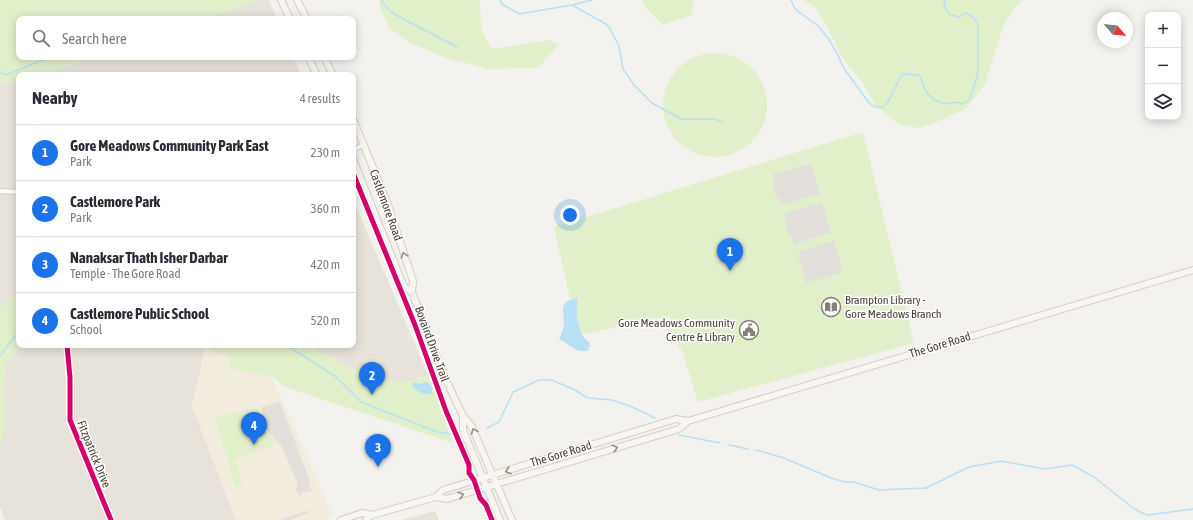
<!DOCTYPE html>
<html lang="en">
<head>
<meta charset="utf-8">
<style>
  body { margin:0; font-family:"Asap Condensed",sans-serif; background:#f7f7f7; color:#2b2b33 }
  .controls { position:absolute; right:12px; top:12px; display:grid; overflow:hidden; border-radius:8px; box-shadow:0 2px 10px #0003 }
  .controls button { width:36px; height:36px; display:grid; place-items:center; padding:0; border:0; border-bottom:1px solid #e1e1e2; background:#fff; color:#2b2b33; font:20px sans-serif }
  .compass { position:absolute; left:1097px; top:12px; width:36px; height:36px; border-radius:50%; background:#fff; box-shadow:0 2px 10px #0003; rotate:118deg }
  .you { position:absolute; left:570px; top:215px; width:14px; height:14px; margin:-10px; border:3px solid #fff; border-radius:50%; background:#1a73e8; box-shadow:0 0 0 6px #1a73e833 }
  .badge { display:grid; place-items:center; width:26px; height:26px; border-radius:50%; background:#1a73e8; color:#fff; font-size:13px; font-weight:700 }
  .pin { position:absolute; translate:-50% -33px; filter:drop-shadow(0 1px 2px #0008) }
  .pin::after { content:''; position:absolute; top:21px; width:14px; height:12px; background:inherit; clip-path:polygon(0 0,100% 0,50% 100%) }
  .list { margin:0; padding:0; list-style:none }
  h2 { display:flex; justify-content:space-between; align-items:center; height:52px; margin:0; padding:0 16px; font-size:17px }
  h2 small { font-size:13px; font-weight:400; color:#7c7c81 }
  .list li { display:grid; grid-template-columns:26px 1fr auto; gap:12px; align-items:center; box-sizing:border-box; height:56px; padding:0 16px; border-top:1px solid #e1e1e2 }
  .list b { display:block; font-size:15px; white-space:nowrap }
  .list p { margin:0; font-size:13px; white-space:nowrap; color:#7c7c81 }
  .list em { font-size:13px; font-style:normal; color:#7c7c81 }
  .icon { flex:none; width:22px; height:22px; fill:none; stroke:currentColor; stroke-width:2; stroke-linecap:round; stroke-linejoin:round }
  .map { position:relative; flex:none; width:1193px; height:520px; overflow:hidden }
  .search { position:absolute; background:#fff; box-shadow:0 2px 10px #0003; left:16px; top:16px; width:340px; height:44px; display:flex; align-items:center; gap:10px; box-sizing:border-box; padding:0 14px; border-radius:8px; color:#7c7c81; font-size:15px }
  .panel { position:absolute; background:#fff; box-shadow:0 2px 10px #0003; left:16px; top:72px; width:340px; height:276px; border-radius:8px }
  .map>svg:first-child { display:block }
  .residential { fill:#e8e3da }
  .education { fill:#f2ecdf }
  .green { fill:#e2efcb }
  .parking { fill:#e3e0dc }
  .water { fill:#bae0f5 }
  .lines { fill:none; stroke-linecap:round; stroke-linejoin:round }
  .stream { stroke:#bae0f5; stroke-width:1.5 }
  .minor-casing { stroke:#d0cdc9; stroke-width:5.5 }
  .secondary-casing { stroke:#d5d0c5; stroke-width:8 }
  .minor { stroke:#fdfdfc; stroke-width:4 }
  .secondary { stroke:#f7f5f1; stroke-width:6 }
  .cycleway-casing { stroke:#fff; stroke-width:8 }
  .cycleway { stroke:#d6006c; stroke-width:5 }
  .oneway { stroke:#99938b }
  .labels { text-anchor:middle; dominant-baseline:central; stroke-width:3; stroke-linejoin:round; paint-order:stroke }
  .street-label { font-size:12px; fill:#4c4337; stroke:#fff }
  .poi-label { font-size:12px; fill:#4c4337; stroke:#fff; text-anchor:start }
</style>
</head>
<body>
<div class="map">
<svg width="1193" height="520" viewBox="0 0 1193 520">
  <rect width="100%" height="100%" fill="#f3f1ed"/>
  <path class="residential" d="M259,0H269L277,19H204Z
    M95,57H293L301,75H36L68,66Z
    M19,80V292L0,307V85Z
    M353,199L428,375L411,381H391L362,374L310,347L308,345H353Z
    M22,345H206L192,406L236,520H5L0,506V429L1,425L5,364Z
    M435,511L439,520H401L416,516Z"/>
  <path class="education" d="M206,345L228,354L230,369L272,376L333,516L322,520H236L192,406Z"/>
  <path class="green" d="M0,0H259L204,19H19V57H95L68,66L36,75H19V80L0,85Z
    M380,0H480L481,28L491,49L550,40L559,45L538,68L489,69L443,57L411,43L389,28L379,6Z
    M642,0H694L691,15L663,25L645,7Z
    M804,0H1023L1012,11L1002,29L985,84L967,108L944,119L919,128L898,124L876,106L862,82L842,57L826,25L815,7Z
    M663 105a52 52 0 1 1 104 0a52 52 0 1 1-104 0Z
    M863,132L914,343L698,402L682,351L670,333V316L578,335L554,227Z
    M19,292V345H22L5,364L3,394L4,397C4,411 8,433 0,444V307Z
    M202,345H308L310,347L362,374L391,381H411L428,375L453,443L283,386L272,376L230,369L229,358Z
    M258,407L265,431L271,437L274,445L235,460L243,484L235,486L215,418Z"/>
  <path class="parking" d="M811,164L820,194L782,205L780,198L777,199L772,182L775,181L773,174Z
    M822,202L831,233L794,244L792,236L789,237L784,222L787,221L785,213Z
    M834,241L843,272L806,283L798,255L800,254L799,251Z
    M280,402L310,481H308L312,492L308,491L301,493L300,496L297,494L298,492L295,491L298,485L282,447L266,430L261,407Z
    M310,510L307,514L289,520H278Z"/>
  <path class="water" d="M577,298C578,304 576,310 577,317C578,325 581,338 589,342L590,346L588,348L589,350C577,355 570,344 559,339C561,334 564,329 564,324C564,309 558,302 577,298Z
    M414,382L420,384L425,382L429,383L432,387V393C426,397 416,391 412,386Z"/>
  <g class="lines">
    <path class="stream" d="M381,0L387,8L396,15L457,47
      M500,0L502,4L519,14L572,5L592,0
      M791,0L795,9L818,26L828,38L837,53L843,67L869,103L875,107H883L888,102L902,74L919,75L927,93L934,100L945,104L955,102L963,104L969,100L973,90L978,72V26L974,18L966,13L959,17L950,15L944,6L945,0
      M572,5L606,24L610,29L619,46L623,69L634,85L652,103L681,119H715L722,122
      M0,72L5,75L51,57
      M286,345L335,376L361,402L437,432L452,434
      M0,356L19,331
      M487,428L499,422L513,392L539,380H552L575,390L588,398L612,400L630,406L655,418
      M679,435L720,443
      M729,445L748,449
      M756,450L784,458L831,478L845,482H854L879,490L926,488L969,467L1001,461L1044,469L1072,465L1094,477L1133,508L1142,513L1148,515L1193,509"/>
    <g class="minor-casing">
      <path id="minor" d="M353,150L363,145
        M0,191L19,192
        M19,192V198
        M67,345L70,378V420L111,520"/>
    </g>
    <g class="secondary-casing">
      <path id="secondary" d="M281,0L290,19
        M297,0L307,19
        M308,57L317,75
        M324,57L333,75
        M353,119L387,202L413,281L412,292L445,378L463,416L471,425L512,520
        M353,159L404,287L412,292
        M463,416V430L500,520
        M436,497L443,490L676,419L688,421
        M341,520L362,513L372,515
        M366,520L372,515L436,497L447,499L679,429L688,421L1193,270"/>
    </g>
    <use href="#minor" class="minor"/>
    <use href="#secondary" class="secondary"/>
    <g class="cycleway-casing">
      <path id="cycleway" d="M353,173L415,325L446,411L469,465V473L474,480L480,498L486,505L492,520
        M67,345L70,378V420L111,520"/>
    </g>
    <use href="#cycleway" class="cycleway"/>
  </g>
  <defs><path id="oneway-chevron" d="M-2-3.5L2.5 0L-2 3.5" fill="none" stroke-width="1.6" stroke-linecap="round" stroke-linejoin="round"/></defs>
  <g class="oneway">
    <use href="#oneway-chevron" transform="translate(404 255) rotate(-108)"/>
    <use href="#oneway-chevron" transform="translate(474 431) rotate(-113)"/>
    <use href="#oneway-chevron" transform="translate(615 448) rotate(-17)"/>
    <use href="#oneway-chevron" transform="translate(508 471) rotate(163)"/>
    <use href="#oneway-chevron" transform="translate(461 495) rotate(-16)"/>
  </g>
  <defs>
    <g id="library-ring" transform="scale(1)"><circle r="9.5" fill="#fff" stroke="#868077" stroke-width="1.5"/><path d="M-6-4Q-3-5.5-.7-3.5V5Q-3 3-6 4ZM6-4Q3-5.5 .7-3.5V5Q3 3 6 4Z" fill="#868077"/></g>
    <g id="civic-ring" transform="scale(1)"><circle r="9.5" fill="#fff" stroke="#868077" stroke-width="1.5"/><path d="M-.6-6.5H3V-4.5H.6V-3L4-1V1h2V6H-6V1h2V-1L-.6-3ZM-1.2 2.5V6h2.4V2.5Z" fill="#868077"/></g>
  </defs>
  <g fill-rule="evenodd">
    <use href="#library-ring" x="831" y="307"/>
    <use href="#civic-ring" x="749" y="330"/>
  </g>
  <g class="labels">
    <g class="street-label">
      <text transform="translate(386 205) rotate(70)">Castlemore Road</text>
      <text transform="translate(432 344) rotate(70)">Bovaird Drive Trail</text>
      <text transform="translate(940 345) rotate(-17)">The Gore Road</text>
      <text transform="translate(94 454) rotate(68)">Fitzpatrick Drive</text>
      <text transform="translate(561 454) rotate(-17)">The Gore Road</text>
    </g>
    <g class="poi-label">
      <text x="845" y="300">Brampton Library -<tspan x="845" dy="14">Gore Meadows Branch</tspan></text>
      <text x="735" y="323" text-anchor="end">Gore Meadows Community<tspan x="735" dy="14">Centre &amp; Library</tspan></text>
    </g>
  </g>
</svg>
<div class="controls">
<button>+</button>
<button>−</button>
<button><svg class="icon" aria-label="layers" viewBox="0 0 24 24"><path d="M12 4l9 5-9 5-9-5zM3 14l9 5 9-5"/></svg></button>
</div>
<svg class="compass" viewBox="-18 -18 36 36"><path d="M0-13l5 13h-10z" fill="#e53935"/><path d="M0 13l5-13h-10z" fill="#7c7c81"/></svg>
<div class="you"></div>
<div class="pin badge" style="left:730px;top:271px">1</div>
<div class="pin badge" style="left:372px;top:395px">2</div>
<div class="pin badge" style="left:378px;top:467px">3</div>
<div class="pin badge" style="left:254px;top:445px">4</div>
<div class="search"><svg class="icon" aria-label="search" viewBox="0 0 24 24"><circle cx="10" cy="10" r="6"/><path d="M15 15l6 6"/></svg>Search here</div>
<section class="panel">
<h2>Nearby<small>4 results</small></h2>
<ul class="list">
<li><span class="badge">1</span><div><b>Gore Meadows Community Park East</b><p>Park</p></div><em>230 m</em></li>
<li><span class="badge">2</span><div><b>Castlemore Park</b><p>Park</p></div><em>360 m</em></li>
<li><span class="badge">3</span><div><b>Nanaksar Thath Isher Darbar</b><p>Temple · The Gore Road</p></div><em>420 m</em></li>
<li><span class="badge">4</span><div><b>Castlemore Public School</b><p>School</p></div><em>520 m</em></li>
</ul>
</section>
</div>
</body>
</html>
